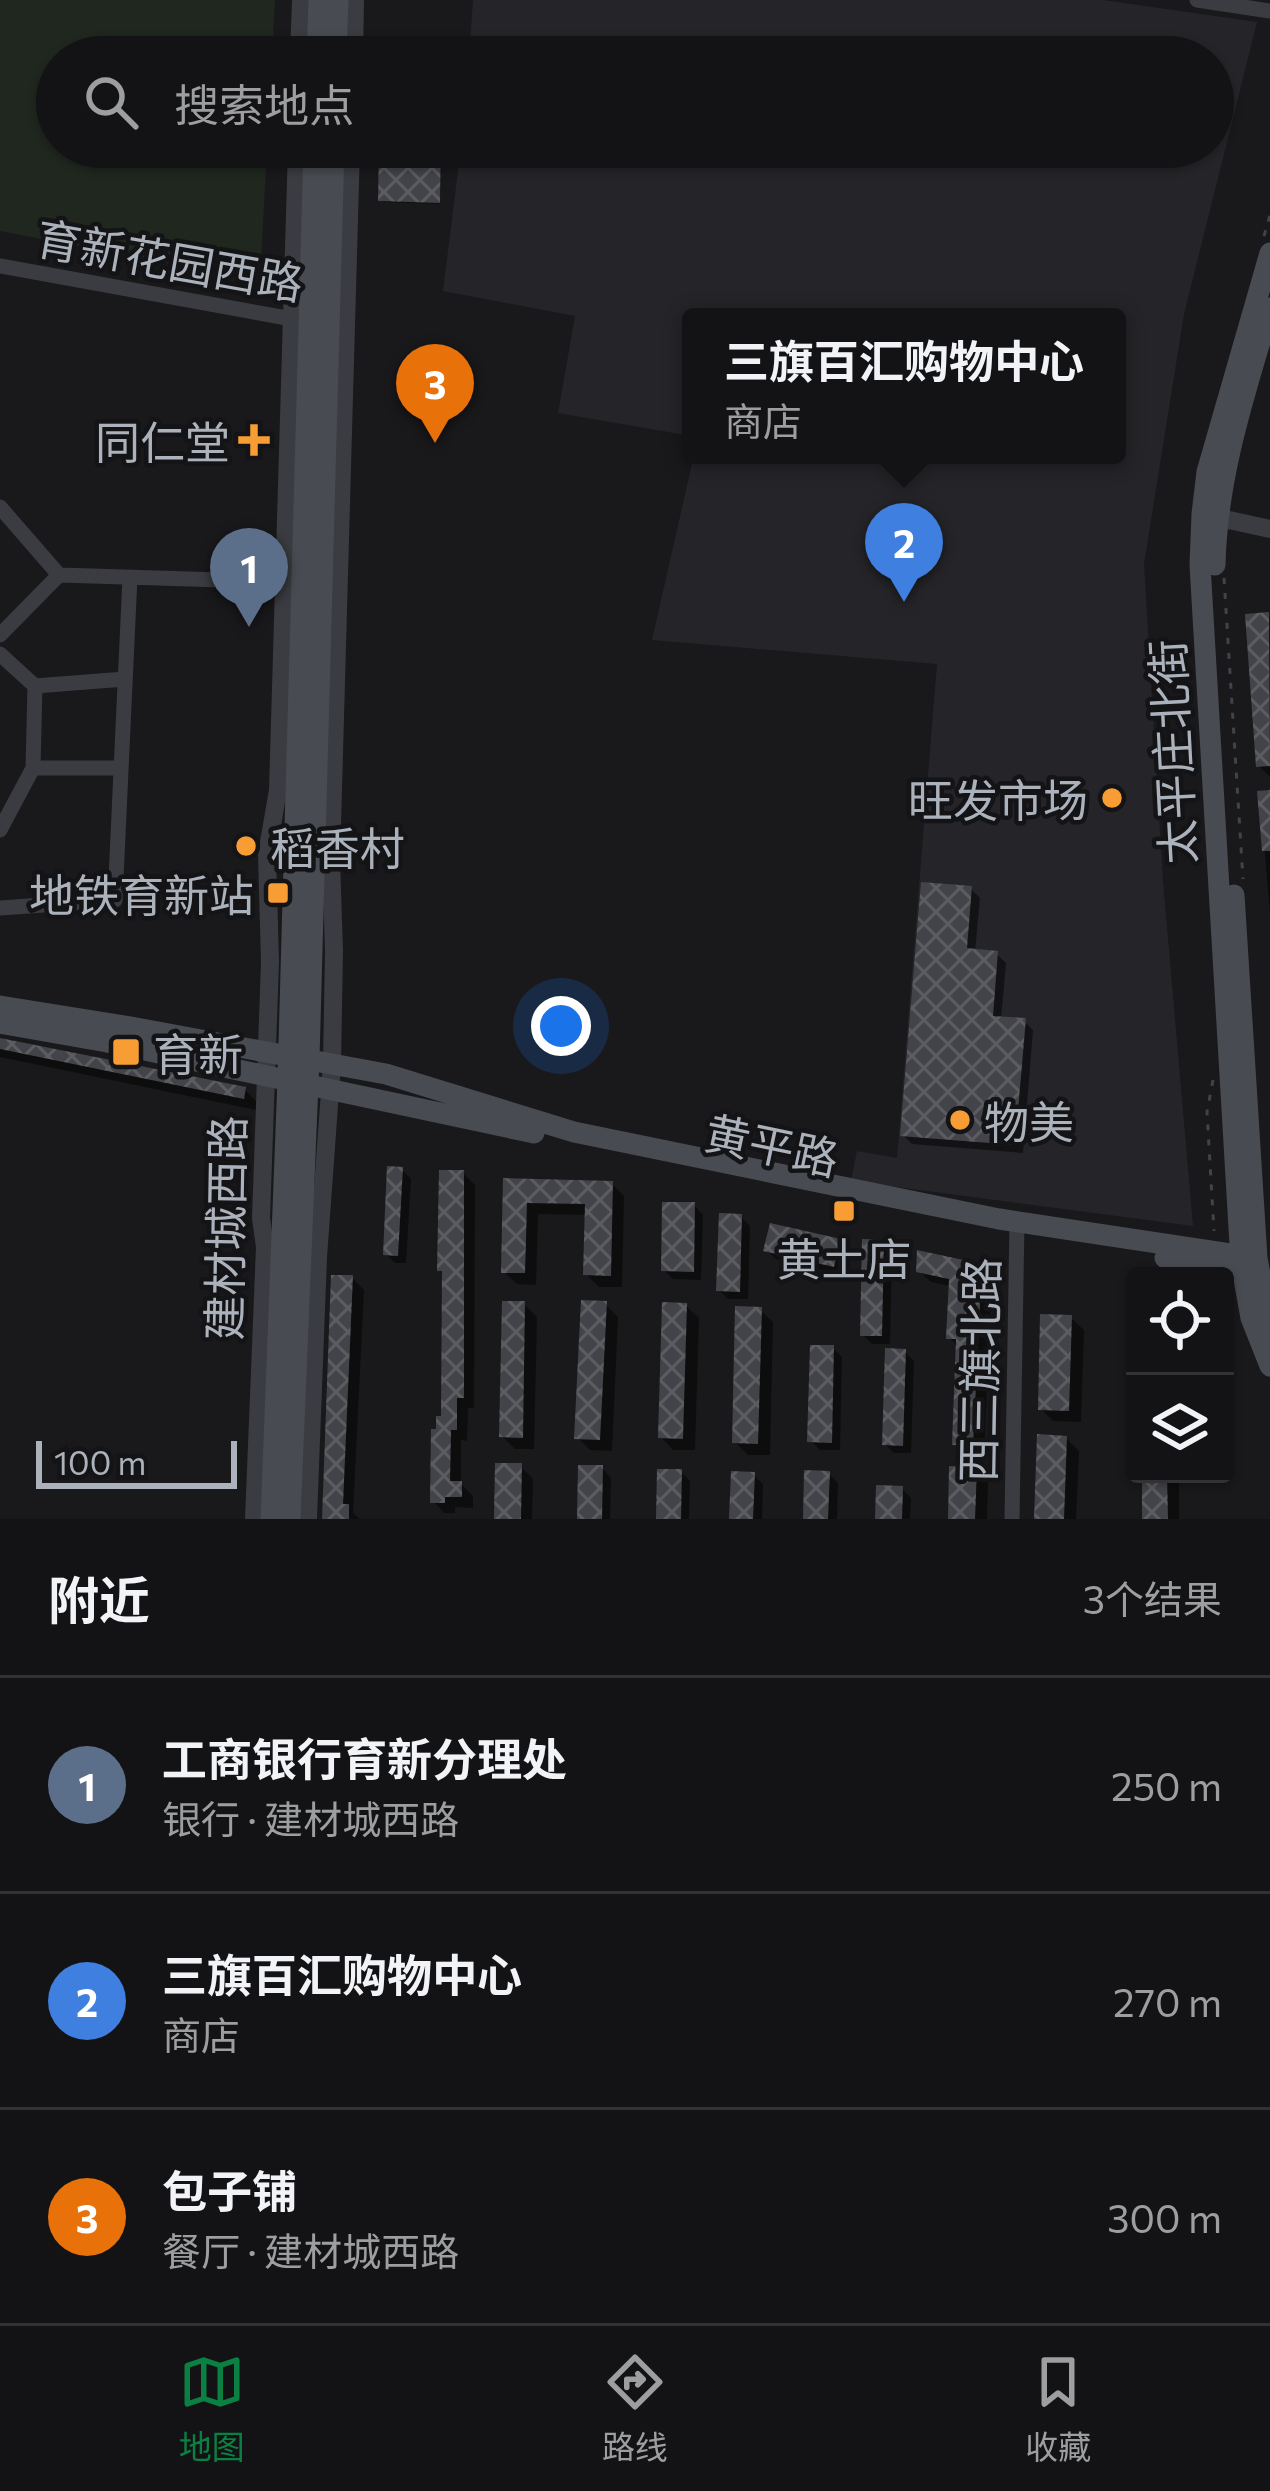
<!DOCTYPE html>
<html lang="zh">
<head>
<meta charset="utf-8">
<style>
  body { margin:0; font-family:Commissioner,"Noto Sans SC",sans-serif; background:#202022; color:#f1f3f6 }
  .controls { position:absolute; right:36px; bottom:36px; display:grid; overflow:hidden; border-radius:12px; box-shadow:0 3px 9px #0004 }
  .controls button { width:108px; height:108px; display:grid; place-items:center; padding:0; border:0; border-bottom:3px solid #323234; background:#131315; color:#f1f3f6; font:60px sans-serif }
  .scale { position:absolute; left:36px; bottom:30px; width:201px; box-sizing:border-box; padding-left:12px; border:6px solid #abb2bb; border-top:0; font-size:33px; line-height:42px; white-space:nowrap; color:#abb2bb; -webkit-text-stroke:9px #141417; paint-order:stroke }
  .you { position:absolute; left:561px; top:1026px; width:42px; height:42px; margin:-30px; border:9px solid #fff; border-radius:50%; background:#1a73e8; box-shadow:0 0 0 18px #1a73e833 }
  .badge { display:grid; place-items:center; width:78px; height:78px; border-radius:50%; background:#0b8043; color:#fff; font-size:39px; font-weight:700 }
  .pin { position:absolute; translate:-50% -99px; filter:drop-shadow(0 3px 6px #0008) }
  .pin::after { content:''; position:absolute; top:63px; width:42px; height:36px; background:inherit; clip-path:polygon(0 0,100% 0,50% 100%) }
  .popup { position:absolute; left:682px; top:308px; width:444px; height:156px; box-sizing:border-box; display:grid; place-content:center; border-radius:12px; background:#131315; filter:drop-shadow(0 3px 9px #0005); font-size:39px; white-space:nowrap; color:#9d9ea0 }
  .popup b { font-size:45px; color:#f1f3f6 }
  .popup::after { content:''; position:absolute; left:50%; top:100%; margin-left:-24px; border:24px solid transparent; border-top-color:#131315 }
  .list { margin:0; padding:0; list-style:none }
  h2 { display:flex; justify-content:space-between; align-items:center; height:156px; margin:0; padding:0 48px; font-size:51px }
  h2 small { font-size:39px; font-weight:400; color:#9d9ea0 }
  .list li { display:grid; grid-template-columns:78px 1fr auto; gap:36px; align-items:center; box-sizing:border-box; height:216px; padding:0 48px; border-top:3px solid #323234 }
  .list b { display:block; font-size:45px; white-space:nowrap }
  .list p { margin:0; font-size:39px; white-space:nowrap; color:#9d9ea0 }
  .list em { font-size:39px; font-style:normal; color:#9d9ea0 }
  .icon { flex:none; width:66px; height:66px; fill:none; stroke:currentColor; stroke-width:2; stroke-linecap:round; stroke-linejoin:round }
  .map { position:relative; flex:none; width:1270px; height:1519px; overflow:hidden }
  .search { position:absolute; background:#131315; box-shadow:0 3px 9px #0004; left:36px; right:36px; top:36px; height:132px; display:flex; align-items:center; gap:30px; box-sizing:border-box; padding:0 42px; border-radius:66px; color:#9d9ea0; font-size:45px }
  .sheet { height:804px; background:#131315 }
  nav { display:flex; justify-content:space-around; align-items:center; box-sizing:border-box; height:168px; border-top:3px solid #323234; background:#131315; font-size:33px; color:#9d9ea0 }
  nav a { display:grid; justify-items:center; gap:6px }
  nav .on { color:#0b8043 }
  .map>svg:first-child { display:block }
  .built { fill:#252529 }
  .park { fill:#1f271f }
  .shadow { fill:#0007 }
  .building { fill:url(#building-cross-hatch) }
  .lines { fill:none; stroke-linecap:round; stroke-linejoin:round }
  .path { stroke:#404348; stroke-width:3; stroke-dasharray:6 9; stroke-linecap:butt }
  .minor { stroke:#3a3c41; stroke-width:15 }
  .tertiary { stroke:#3a3c41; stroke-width:18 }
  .secondary { stroke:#484b51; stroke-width:21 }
  .poi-dot { fill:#f89d34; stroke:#141417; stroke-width:4.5 }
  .labels { text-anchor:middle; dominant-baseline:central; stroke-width:9; stroke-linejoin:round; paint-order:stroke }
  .street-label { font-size:45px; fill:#abb2bb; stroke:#141417 }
  .poi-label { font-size:45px; fill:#abb2bb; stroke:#141417; text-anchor:end }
</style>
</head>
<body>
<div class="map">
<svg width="1270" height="1519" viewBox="0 0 1270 1519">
  <defs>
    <pattern id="building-cross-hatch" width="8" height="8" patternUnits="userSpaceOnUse" patternTransform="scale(3)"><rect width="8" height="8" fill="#434449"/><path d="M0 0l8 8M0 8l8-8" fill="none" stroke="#5b5d61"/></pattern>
  </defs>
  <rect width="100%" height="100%" fill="#19191c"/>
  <path class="built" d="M473,0H1103L1257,22L1184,314L1144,564L1163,881L1193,1226L851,1181L857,1151L897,1158L937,664L652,640L694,455H1117V317H691V436L558,413L575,316L443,291L461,147H1213V57H469Z"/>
  <path class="park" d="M0,0H275L272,57H57V147H267L260,281L0,231Z"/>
  <path class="shadow" d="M382,147H442L440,204L383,202Z
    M1268,615L1270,617V777L1259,766Z
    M1270,793V914L1260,794Z
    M971,889L980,898L975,952L997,954L1006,963L1001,1019L1024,1021L1033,1030L1023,1153L912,1144L903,1135Z
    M0,1041L245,1090L257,1102L256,1110L0,1057Z
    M402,1170L411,1179L406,1263H395L386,1254Z
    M463,1173L475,1185L474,1408H468L467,1441L461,1440V1484L473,1496V1508L455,1507V1513H444L433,1501L439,1432L444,1419L445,1274L440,1269Z
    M506,1181L612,1184L624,1196L622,1287H599L586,1274L587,1215L538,1214L536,1285L517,1284L504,1272Z
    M694,1205L703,1215L701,1280L673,1279L664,1270Z
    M741,1217L750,1226L748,1299H728L719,1290Z
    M839,1242L848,1251L843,1275L776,1259L767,1250Z
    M883,1243L892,1252L890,1344H872L863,1335Z
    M981,1267L992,1278L984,1456L966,1455L955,1444L959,1348L949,1337L951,1286L931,1282L919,1271Z
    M334,1278H352L364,1290L353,1513L360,1519H323Z
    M524,1304L537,1317L534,1449H515L502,1436Z
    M605,1304L618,1317L612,1451L590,1450L578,1438Z
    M686,1306L699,1318L695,1450H673L661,1437Z
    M1128,1308H1135V1417L1129,1411Z
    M760,1310L773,1322L770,1455H748L735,1442Z
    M1071,1318L1084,1330L1081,1422L1053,1421L1041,1409Z
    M833,1348L842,1357L840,1450H820L811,1441Z
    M905,1352L914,1361L911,1453H894L885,1444Z
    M1040,1438H1066L1079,1451L1076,1519H1037Z
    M498,1466H520L533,1479L532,1519H497Z
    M581,1468H602L611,1478L610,1519H580Z
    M952,1469L976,1470L988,1483L987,1519H951Z
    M660,1472H681L690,1481L689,1519H659Z
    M807,1473L829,1474L838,1483L837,1519H806Z
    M734,1474L754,1475L763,1484L762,1519H732Z
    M1145,1474H1179V1519H1145Z
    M879,1488L902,1489L911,1498L910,1519H878Z"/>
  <path class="building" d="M379,147H441L440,203L378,201Z
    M1269,612L1270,766L1256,767L1245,614Z
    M1270,790V851H1262L1257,791Z
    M921,882L972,886L967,948L998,951L993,1016L1026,1018L1015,1145L900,1136Z
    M0,1038L246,1087L244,1099L0,1049Z
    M387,1166L403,1167L398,1256L383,1255Z
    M439,1170H464V1398H457V1430H451L450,1481H462V1497H445V1503H430L431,1429H436V1416H441L442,1271H437Z
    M503,1178L613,1181L611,1276L583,1275L585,1204L527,1203L525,1273H501Z
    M662,1202H695L694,1272L661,1271Z
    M719,1213L742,1214L740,1292L716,1291Z
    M770,1223L841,1239L834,1267L763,1251Z
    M862,1239L884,1240L882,1336H860Z
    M917,1250L982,1264L973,1446L952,1445L956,1339H946L949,1279L916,1272Z
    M331,1275H353L343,1504H349V1519H322Z
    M581,1300L607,1301L600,1440L574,1439Z
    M502,1301H525L523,1438L499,1437Z
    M662,1302L687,1303L683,1439L658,1438Z
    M735,1306L762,1307L758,1444L732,1443Z
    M1040,1314L1072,1315L1069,1411L1038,1410Z
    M810,1345H834L832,1443L807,1442Z
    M885,1348L906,1349L903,1446L882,1445Z
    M1037,1434L1067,1436L1064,1519H1034Z
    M495,1463H522L521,1519H494Z
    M578,1465H603L602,1519H577Z
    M949,1466L977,1467L975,1519H948Z
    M657,1469H682L681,1519H656Z
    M804,1470L830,1471L828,1519H803Z
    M731,1471L755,1472L753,1519H729Z
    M1142,1474H1167L1168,1519H1142Z
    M876,1485L903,1486L902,1519H875Z"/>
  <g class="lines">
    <path class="path" d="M1264,236L1270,215
      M1224,578L1243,879
      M1213,1080L1207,1112L1214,1231"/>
    <path class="minor" d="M1197,0L1270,11
      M0,266L298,320
      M0,507L59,575L293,582
      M0,635L59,575
      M0,654L35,686
      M121,768H33L35,686L125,679
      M0,830L33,768
      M0,908L115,900L130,577
      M1012,1519L1017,1222"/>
    <path class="tertiary" d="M299,57L301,0
      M354,57L355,0
      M1206,515L1270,529
      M254,1519L265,1247L261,1218L270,962L267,854L278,790L297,147
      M308,1519L318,1257L332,1064L334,951L331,860L351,147"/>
    <path class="secondary" d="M317,57L319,0
      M336,57L338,0
      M1270,253L1207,472L1202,514L1200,565L1241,1262L1251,1318L1270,1366
      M1215,565C1217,475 1245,393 1270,308
      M1234,895L1257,1258L1270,1331
      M0,1006L125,1026L386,1074L574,1132L999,1219L1257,1258
      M0,1023L107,1042L534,1133
      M1165,1258L1223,1266L1241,1263
      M271,1519L288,1080L314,147
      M290,1519L309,1059L334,147"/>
  </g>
  <g class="poi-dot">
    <path d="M248 422h12v12h12v12h-12v12h-12v-12h-12v-12h12z"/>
    <circle cx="1112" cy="798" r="12"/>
    <circle cx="246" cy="846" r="12"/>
    <rect x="266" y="881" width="24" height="24" rx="6"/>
    <rect x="111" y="1037" width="30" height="30" rx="6"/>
    <circle cx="960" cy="1120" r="12"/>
    <rect x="832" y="1199" width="24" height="24" rx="6"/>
  </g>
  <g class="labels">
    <g class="street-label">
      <text transform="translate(170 259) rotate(10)">育新花园西路</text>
      <text transform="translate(1171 752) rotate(-93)">太平庄北街</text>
      <text transform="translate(772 1144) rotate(12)">黄平路</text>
      <text transform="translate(224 1228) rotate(-89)">建材城西路</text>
      <text transform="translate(978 1370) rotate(-89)">西三旗北路</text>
    </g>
    <g class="poi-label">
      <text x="230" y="440">同仁堂</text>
      <text x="1088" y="798">旺发市场</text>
      <text x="270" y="846" text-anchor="start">稻香村</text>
      <text x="254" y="893">地铁育新站</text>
      <text x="153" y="1052" text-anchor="start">育新</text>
      <text x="984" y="1120" text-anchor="start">物美</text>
      <text x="844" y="1257" text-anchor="middle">黄土店</text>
    </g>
  </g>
</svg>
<div class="controls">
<button><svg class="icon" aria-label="locate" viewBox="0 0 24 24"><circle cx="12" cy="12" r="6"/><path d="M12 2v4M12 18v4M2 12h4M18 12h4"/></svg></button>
<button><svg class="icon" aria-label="layers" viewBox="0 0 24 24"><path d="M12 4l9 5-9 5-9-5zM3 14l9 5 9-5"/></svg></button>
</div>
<div class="scale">100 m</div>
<div class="you"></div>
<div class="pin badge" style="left:249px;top:627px;background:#5c6f8a">1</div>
<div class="pin badge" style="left:904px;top:602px;background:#3f7fe0">2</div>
<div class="popup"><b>三旗百汇购物中心</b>商店</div>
<div class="pin badge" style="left:435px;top:443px;background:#e8710a">3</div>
<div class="search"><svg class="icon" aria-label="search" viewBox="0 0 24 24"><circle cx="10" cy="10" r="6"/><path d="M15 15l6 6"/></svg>搜索地点</div>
</div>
<section class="sheet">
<h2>附近<small>3个结果</small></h2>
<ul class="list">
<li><span class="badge" style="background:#5c6f8a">1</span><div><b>工商银行育新分理处</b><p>银行 · 建材城西路</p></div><em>250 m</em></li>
<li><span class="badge" style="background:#3f7fe0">2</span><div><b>三旗百汇购物中心</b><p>商店</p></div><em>270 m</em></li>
<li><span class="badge" style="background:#e8710a">3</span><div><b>包子铺</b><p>餐厅 · 建材城西路</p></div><em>300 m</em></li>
</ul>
</section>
<nav>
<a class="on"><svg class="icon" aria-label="map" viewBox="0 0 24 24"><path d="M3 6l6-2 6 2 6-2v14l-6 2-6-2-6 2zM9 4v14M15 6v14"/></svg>地图</a>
<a><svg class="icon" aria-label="directions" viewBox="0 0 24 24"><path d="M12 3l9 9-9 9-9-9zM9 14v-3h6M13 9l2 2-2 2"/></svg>路线</a>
<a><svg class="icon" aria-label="saved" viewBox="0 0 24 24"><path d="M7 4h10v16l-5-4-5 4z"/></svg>收藏</a>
</nav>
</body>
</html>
